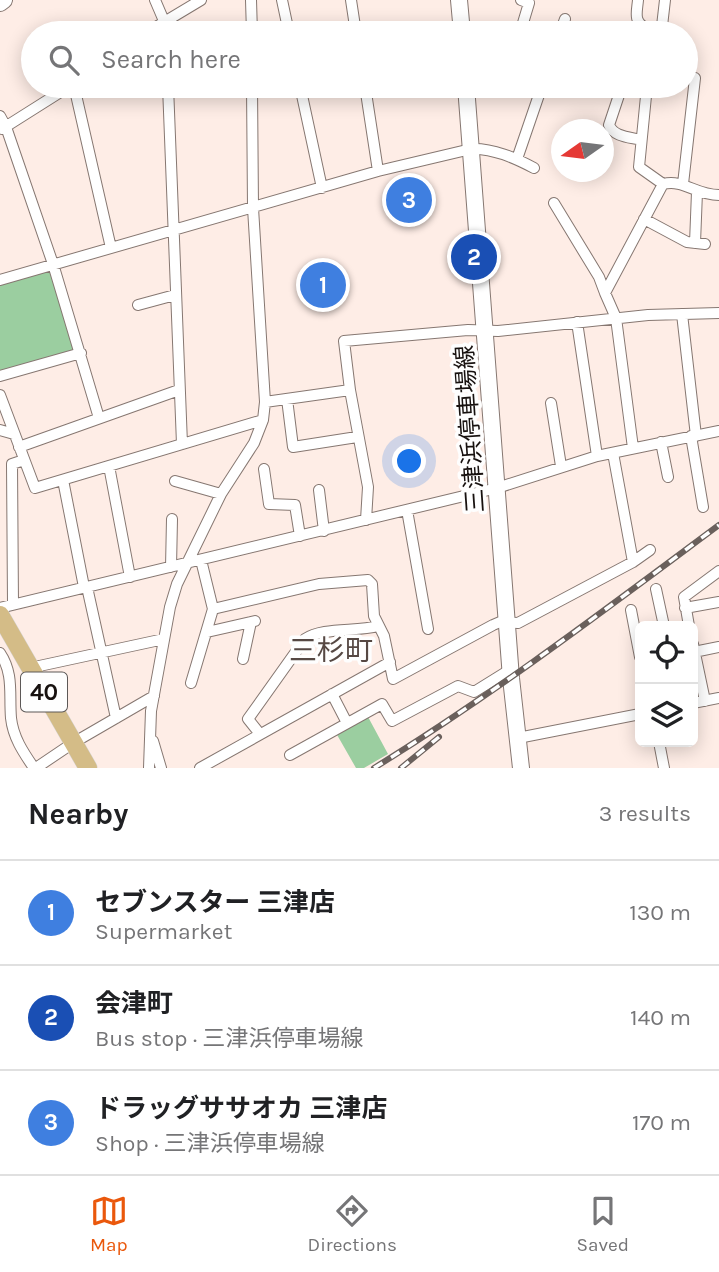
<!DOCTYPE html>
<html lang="en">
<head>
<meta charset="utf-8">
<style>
  body { margin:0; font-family:Karla,"Noto Sans JP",sans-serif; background:#f6f6f6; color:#202124 }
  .controls { position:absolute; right:21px; bottom:21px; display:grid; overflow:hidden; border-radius:10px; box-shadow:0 4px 18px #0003 }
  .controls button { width:63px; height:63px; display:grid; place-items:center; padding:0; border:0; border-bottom:2px solid #e0e0e0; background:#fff; color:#202124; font:35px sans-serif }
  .compass { position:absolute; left:551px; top:119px; width:63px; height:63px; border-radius:50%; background:#fff; box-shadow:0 4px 18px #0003; rotate:256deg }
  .you { position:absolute; left:410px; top:462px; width:24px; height:24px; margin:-18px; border:5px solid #fff; border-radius:50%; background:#1a73e8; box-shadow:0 0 0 10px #1a73e833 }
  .badge { display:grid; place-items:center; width:46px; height:46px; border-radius:50%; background:#ea580c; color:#fff; font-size:23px; font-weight:700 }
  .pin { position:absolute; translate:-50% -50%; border:4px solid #fff; box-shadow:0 2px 7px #0006 }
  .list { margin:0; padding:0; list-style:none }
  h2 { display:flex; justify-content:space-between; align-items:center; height:91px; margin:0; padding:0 28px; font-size:30px }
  h2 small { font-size:23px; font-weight:400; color:#757577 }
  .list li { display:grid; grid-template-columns:46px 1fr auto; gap:21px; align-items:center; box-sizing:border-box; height:105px; padding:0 28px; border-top:2px solid #e0e0e0 }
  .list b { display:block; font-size:26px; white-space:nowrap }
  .list p { margin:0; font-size:23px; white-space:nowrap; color:#757577 }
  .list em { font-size:23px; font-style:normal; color:#757577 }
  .icon { flex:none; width:38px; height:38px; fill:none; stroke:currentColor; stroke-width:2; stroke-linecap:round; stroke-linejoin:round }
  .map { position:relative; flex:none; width:719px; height:768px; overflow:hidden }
  .search { position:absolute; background:#fff; box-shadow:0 4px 18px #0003; left:21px; right:21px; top:21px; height:77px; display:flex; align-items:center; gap:18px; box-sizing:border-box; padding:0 24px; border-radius:38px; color:#757577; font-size:26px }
  .sheet { height:406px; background:#fff }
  nav { display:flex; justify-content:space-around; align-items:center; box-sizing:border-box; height:98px; border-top:2px solid #e0e0e0; background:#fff; font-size:19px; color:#757577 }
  nav a { display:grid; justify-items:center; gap:4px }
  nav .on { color:#ea580c }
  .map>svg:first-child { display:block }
  .green { fill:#9bcea0 }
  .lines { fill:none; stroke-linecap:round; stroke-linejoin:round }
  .street-casing { stroke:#867771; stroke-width:12 }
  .secondary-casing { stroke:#867771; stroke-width:18 }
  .primary-casing { stroke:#d5d4d4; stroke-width:19 }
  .street { stroke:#fff; stroke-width:10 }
  .secondary { stroke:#fff; stroke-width:16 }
  .primary { stroke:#d4bc87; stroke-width:18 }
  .rail-casing { stroke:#6a605c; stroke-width:6 }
  .rail { stroke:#fefefe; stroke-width:3.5; stroke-dasharray:10; stroke-linecap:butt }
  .labels { text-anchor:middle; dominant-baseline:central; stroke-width:7; stroke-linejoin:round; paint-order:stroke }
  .shield { fill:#fefefe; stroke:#5c5857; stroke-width:2 }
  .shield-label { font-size:23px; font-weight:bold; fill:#17110f }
  .street-label { font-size:24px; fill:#17110f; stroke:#fefefe }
  .quarter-label { font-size:28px; fill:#564843; stroke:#fefefe }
</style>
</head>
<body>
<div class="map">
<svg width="719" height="768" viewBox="0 0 719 768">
  <rect width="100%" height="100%" fill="#feede6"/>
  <path class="green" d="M51,268L76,351L0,373V281Z
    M367,715L388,754L364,768H356L336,733Z"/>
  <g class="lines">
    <g class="street-casing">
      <path id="street" d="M155,0L164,21L165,33
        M251,0L252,33
        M282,0L289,33
        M351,0L356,33
        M638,0C637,12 633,22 646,28L645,33
        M646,28L662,26L665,0
        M146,33L201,0
        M520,33L529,3L521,0
        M560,33L565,19
        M74,86L111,248
        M168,86L182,444
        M300,86L322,188
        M365,86L378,171
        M622,86L609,125C614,137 629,137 641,140
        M0,116L6,127L53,264L99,418
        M2,129L70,86
        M517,159L542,86
        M663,184C684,179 695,195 719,195
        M683,184L695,78
        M554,203L599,277L605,293
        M644,219L687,242L705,244
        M695,243L697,192
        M0,280L378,171L471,149C493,148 515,158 534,168
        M138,305L175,295
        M682,314L696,436
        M577,322L597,456
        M0,376L81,353
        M350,390L368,487L366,520
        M0,395L35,488L263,420L265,402L253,208L252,86
        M287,399L293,447L357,437
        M265,402L350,390L344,341L468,330L498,331L648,315L719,313
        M551,403L561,466
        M0,430L14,434
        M691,436L703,507
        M661,442L668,477
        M19,447L179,390
        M633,448L616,318L605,293L663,184L639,167L647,86
        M613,453L633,562
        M109,466L130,577
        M264,469L269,504L295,505L300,536
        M63,480L84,587
        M175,481L221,494
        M319,490L324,531
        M407,510L428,629
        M171,567L172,519
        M87,587L116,718
        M656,589L664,626
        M13,604L12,464L24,460
        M0,608L497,488L597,456L719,431
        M685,608L719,602
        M213,609L319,584L368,580L372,584L374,616L384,636L393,679L493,625L500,622L518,623L633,562L650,550
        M631,610L640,657
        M689,626L684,597L719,571
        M207,632L255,621
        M693,644L705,701
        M694,652L719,647
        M0,653C14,674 9,694 11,718C13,737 23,752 34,768
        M243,659L251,622
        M30,668L164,639
        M191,683L213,609L201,560
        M332,694L347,723
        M693,703L719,698
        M260,734L248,719L305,639C323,627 356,632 378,626
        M518,738L640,714
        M153,741L161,768
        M659,742L664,768
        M290,755L382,704L392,721L458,686L474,692L511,669
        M36,768L73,743L154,696
        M149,768L151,711L170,607L177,584L221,494L254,443L263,420
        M200,768L390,662"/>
    </g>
    <g class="secondary-casing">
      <path id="secondary" d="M459,0L462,33
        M0,3L4,0
        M466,86L511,678L521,768"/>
    </g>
    <g class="primary-casing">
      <path id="primary" d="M0,615L88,768"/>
    </g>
    <use href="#street" class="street"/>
    <use href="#secondary" class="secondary"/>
    <use href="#primary" class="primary"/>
    <g class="rail-casing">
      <path id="rail" d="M374,768C494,694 606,609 719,525
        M401,768L439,737"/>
    </g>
    <use href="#rail" class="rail"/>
  </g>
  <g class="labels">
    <rect class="shield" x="21" y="672.5" width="46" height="39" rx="5"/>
    <g class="shield-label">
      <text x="44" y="692">40</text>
    </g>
    <g class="street-label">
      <text transform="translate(470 429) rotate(-94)">三津浜停車場線</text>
    </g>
    <g class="quarter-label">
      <text x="331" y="650">三杉町</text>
    </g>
  </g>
</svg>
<div class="controls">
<button><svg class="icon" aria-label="locate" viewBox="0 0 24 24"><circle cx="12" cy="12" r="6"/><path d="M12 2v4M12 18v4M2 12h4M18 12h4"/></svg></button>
<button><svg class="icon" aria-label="layers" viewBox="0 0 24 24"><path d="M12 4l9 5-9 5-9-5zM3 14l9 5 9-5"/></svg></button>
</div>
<svg class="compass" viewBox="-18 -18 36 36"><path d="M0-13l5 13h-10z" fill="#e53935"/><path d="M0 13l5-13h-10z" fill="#757577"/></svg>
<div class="you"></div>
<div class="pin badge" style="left:323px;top:285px;background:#3f7fe0">1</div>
<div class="pin badge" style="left:474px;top:257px;background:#1a4fb4">2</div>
<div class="pin badge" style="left:409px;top:200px;background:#3f7fe0">3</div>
<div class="search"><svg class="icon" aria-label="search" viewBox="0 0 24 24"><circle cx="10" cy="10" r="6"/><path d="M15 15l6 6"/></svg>Search here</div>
</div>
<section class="sheet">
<h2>Nearby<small>3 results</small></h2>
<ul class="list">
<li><span class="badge" style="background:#3f7fe0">1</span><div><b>セブンスター 三津店</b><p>Supermarket</p></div><em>130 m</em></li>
<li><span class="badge" style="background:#1a4fb4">2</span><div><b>会津町</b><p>Bus stop · 三津浜停車場線</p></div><em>140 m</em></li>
<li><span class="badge" style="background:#3f7fe0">3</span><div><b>ドラッグササオカ 三津店</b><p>Shop · 三津浜停車場線</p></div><em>170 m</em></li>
</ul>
</section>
<nav>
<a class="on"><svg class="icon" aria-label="map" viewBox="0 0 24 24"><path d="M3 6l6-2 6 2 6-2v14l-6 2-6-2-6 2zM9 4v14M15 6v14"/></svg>Map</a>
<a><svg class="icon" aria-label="directions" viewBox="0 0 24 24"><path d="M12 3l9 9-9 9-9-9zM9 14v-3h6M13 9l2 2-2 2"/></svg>Directions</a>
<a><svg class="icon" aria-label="saved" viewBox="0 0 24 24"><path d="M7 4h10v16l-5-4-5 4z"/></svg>Saved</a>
</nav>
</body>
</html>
